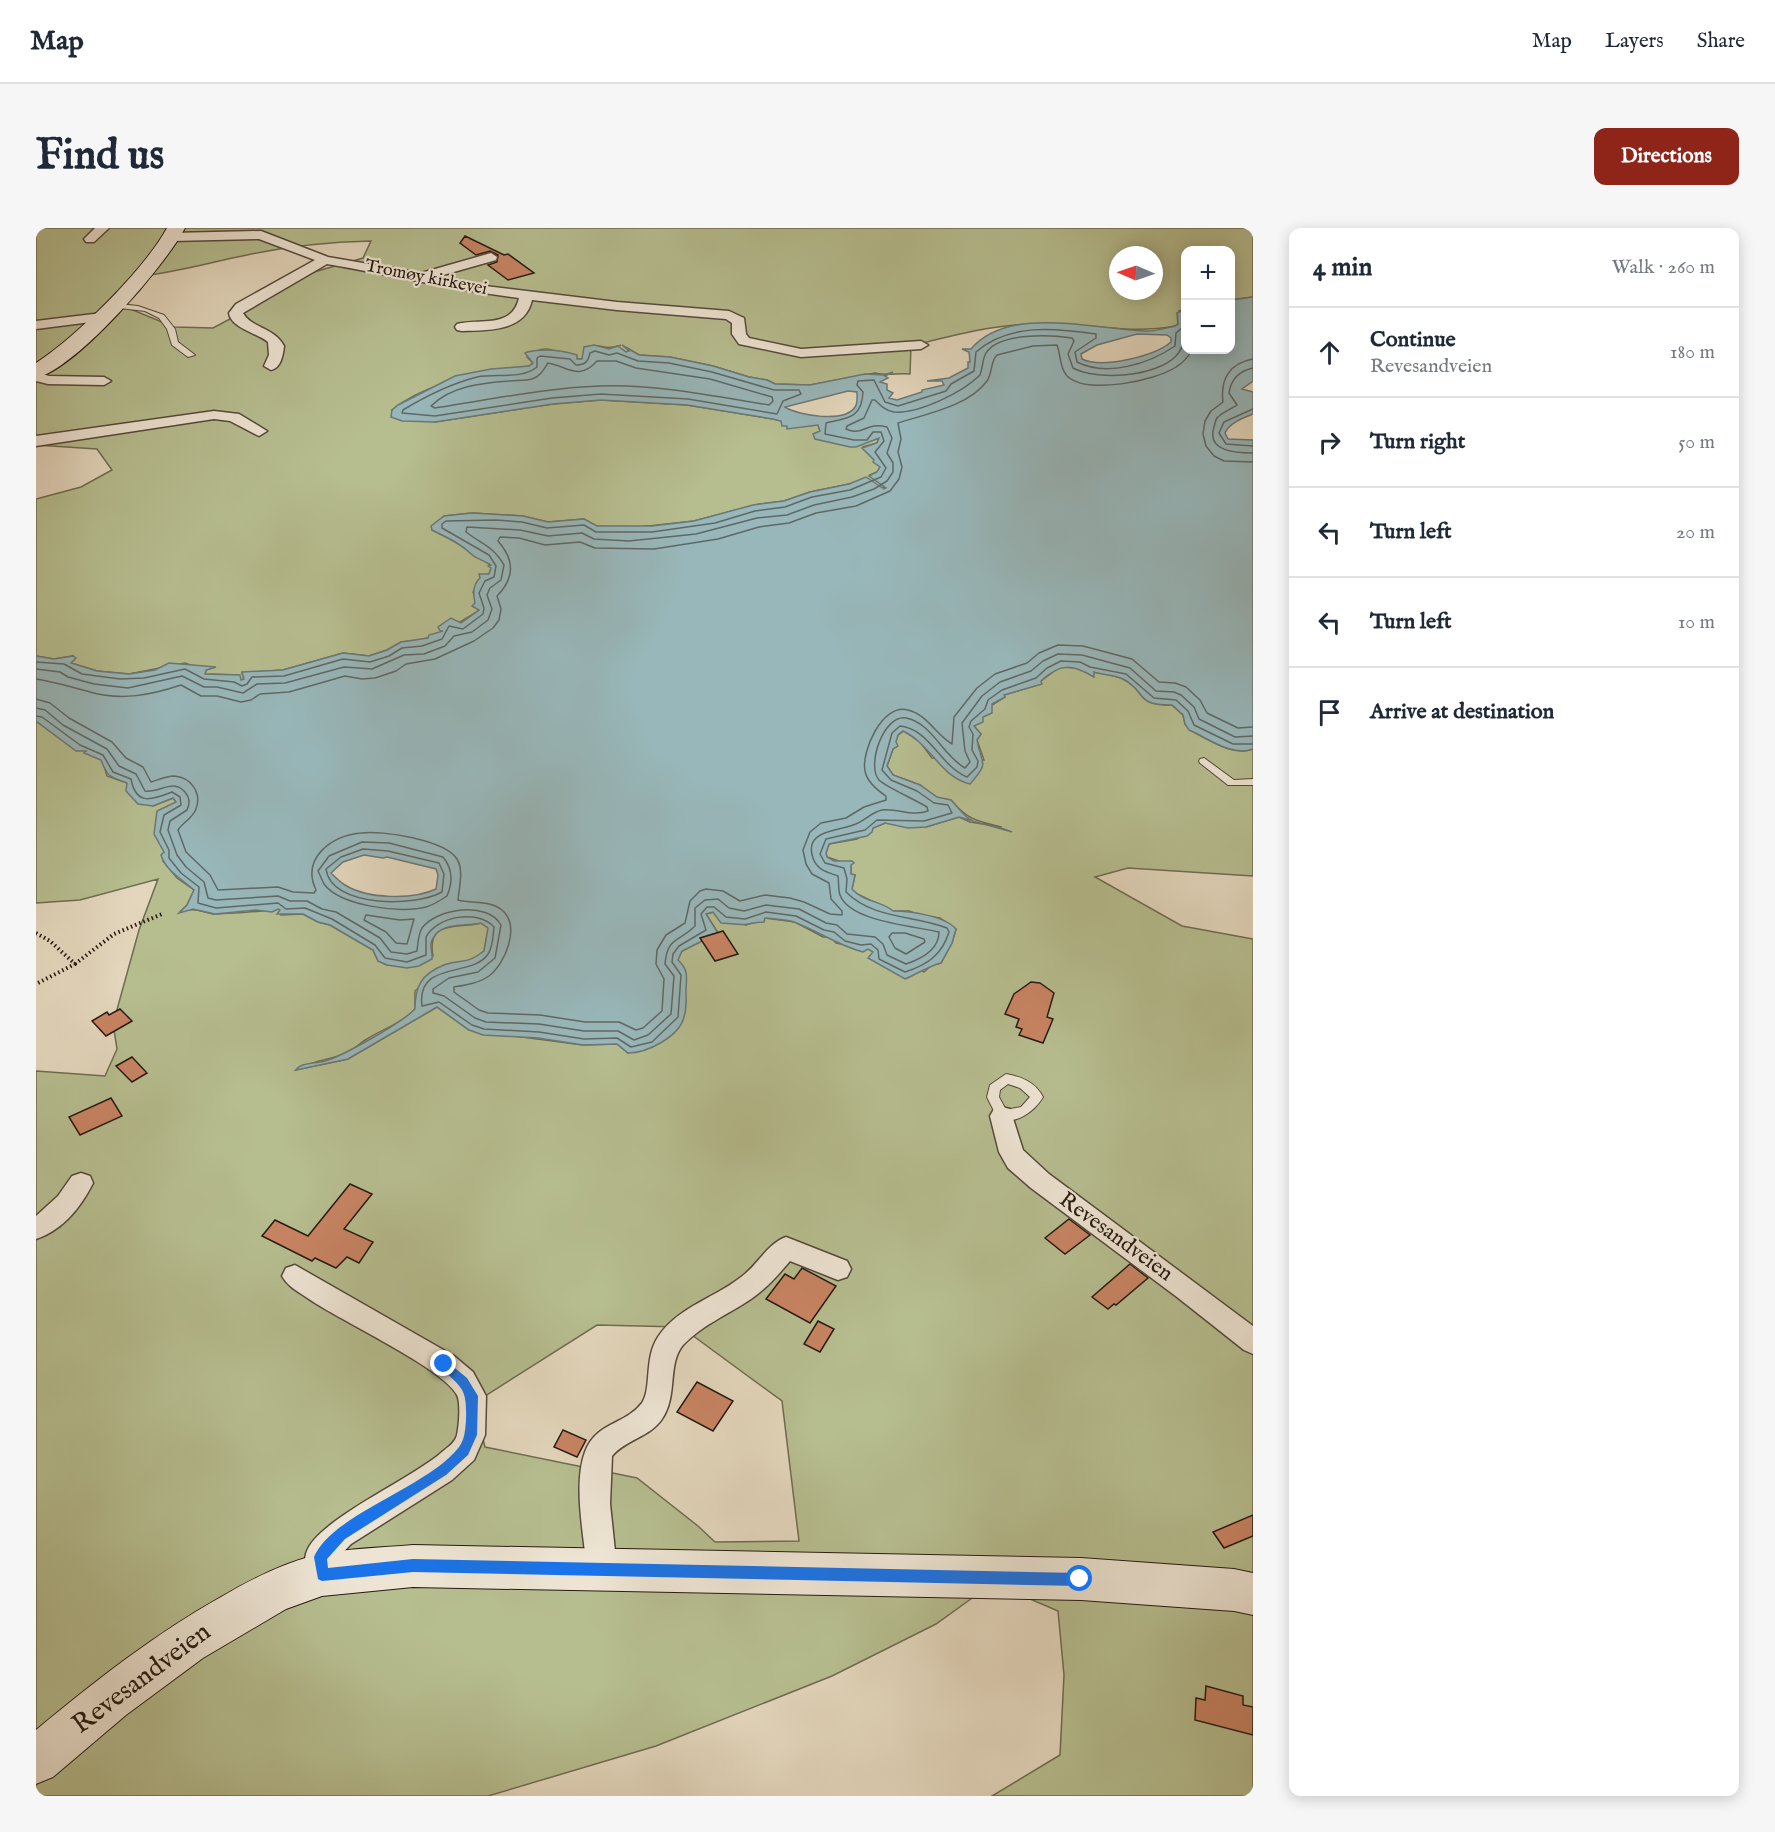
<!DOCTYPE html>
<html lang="en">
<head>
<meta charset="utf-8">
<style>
  body { margin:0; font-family:"IM FELL English",serif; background:#f6f6f7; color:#1f2937 }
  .controls { position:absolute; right:18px; top:18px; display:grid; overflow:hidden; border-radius:12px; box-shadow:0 3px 15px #0003 }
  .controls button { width:54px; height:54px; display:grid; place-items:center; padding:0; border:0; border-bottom:2px solid #e0e1e3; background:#fff; color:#1f2937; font:30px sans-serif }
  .compass { position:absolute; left:1073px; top:18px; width:54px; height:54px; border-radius:50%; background:#fff; box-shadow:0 3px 15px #0003; rotate:272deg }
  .stop { position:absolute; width:18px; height:18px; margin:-14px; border:4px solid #1a73e8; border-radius:50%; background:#fff }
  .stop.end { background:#1a73e8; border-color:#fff; box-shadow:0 2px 6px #0008 }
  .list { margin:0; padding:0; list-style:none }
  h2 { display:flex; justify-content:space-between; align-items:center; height:78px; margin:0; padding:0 24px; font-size:26px }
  h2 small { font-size:20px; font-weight:400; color:#747a83 }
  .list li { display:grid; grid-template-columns:39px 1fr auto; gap:18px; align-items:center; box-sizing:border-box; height:90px; padding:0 24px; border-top:2px solid #e0e1e3 }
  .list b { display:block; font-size:22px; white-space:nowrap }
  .list p { margin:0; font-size:20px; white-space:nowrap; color:#747a83 }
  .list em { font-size:20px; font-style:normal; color:#747a83 }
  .icon { flex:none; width:33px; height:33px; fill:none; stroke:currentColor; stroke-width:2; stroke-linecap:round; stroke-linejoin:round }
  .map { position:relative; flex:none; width:1217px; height:1568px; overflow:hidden; border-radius:12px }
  header { display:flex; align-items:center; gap:36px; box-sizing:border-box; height:84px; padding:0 30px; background:#fff; border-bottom:2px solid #e0e1e3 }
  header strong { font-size:28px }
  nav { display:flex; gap:33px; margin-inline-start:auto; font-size:21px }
  .intro { display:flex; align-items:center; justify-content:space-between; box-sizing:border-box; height:144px; padding:0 36px }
  h1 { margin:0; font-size:42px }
  .button { padding:15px 27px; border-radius:12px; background:#8f2418; color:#fff; font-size:21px; font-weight:700 }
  main { display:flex; gap:36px; padding:0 36px }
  aside { flex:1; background:#fff; border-radius:12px; box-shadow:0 3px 15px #0003 }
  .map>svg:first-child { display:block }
  .green { fill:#b6bd8f; stroke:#6e6c50; stroke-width:1.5; fill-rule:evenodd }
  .water { fill:#98b7ba; stroke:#6b7876; stroke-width:1.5; fill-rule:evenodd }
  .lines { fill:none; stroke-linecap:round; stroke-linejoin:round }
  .shore { stroke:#606866; stroke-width:1.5 }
  .building { fill:#c88463; stroke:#271a11; stroke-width:1.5 }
  .service-casing { stroke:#56493c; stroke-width:2 }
  .minor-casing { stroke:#56493c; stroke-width:3 }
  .secondary-casing { stroke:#271a11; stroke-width:2 }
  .path { stroke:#271a11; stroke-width:4; stroke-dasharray:1.5 3; stroke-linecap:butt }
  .service { fill:#ede4d3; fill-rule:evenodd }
  .minor { fill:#ede4d3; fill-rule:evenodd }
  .secondary { fill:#ede4d3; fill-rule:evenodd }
  .route { fill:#1a73e8 }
  .labels { text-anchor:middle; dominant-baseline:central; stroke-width:4.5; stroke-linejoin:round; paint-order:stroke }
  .far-street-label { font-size:18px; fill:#271a11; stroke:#ede4d3 }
  .street-label { font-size:22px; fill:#271a11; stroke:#ede4d3 }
  .near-street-label { font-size:27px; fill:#271a11; stroke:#ede4d3 }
</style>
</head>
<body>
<header>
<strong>Map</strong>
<nav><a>Map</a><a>Layers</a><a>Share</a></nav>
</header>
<div class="intro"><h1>Find us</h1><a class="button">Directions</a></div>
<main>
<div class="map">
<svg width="1217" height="1568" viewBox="0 0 1217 1568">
  <rect width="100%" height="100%" fill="#e3d6bc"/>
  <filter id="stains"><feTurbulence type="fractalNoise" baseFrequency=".00333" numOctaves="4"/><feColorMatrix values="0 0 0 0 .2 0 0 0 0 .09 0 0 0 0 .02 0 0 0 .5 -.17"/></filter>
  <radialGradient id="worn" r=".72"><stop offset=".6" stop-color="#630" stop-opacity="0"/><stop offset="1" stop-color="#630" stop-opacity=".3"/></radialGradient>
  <path class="green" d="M0,0H1217V69L1195,72L1194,22H1150L1149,81L1143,83L1142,96L1139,98C1091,107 1045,94 997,96C955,97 915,108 875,118L874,146C862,145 850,148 839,145L774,157L739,156L731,152L713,149L677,138L634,129L603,127L591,120L594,123L590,124L581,118C570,123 564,115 553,118L546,131C524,131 514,110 491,129L497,135L493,138C444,150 398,149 356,182L399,194L517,176L565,172L651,177L737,191L767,198L782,197L784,203L819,218L843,210L841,215L827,219L845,239L841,244L834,247L850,260L813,256L774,264L748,273L723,276L658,293L594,300L560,298L548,291L512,294L487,288L436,285L408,288L396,302L422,315L456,338L453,346L444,350L437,364L444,382L406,405L385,412L365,414L351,422L333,428L307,425L247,442L206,445L208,451L204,452L203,447L169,446L170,442L179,439H160L149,435L93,446L61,443L35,435L37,428L18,431L0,428V271L45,259L76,242L61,221L0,217ZM335,13L327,30L264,48L222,76L177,100L138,99L87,78L106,48C142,44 175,34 211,27C252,18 293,14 335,13ZM1082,27H1118V63H1082Z
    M1024,439L1043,440L1057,448L1058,444C1067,446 1078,447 1087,451C1112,463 1096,477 1136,477L1147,487L1149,496L1154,502C1172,511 1196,529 1217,521V648L1092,640L1059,649L1146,698L1217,711V1568H956L1024,1527L1028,1447L1022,1383L957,1355L900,1396L796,1448L620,1518L452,1568H0V843L69,848L81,821L77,796L103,702L122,651L44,672L0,675V493L39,520L52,523L55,527L66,531L71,548L91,555L117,578L137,570L141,575L122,583L128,625L127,633L141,650L158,662L151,677L145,683C158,680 165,683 177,686C181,686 239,683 242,681L244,682L245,687L267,686L282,694L294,697L337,722L342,733L351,737L397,728C390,691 423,701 445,695L453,700L448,723L436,732L408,737L379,763V781C366,795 347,801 331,811C324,815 316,823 308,826C294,832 269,834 260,842L312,831L401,779L433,802L547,817L581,816L592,825L646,723L682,705L670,686L678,684L685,694H697L710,697L729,690L759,694L787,709H795L800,715L832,721L888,744L896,737L905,735L916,715L920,701L904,690L884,687L873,683H857L817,664L816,661L819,647L815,646V637L791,629L790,625L793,616L821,611L837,600L849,595L890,599L923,589L934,594L966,599C940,593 932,592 915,572L901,570L884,557L857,547L851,538L862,507L868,503L884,514L896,530L948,532L941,512L945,506L938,498L956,477L969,469L968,467L1005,456V453ZM561,1097L645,1099L746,1173L763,1313L679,1314L662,1298L601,1250L449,1219L438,1175Z"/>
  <path class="water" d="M1217,69V153L1206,161L1217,164V186C1207,190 1193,195 1189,205L1192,211L1217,212V521C1196,529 1172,510 1153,502L1149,496L1147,487L1136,477C1097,477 1112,464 1087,451C1079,447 1067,447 1058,444V449C1036,436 1024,435 1005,453L1006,456L968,467L969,469L956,476V485L947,489V494L938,498L945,506L941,512C945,538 955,532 934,556C910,550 900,529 883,514C879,510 873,506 867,503L862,507L860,514L862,518L857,521L851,538L857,547L884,557L901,569L915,572C922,579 928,589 937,593C950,598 963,598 976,604L923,589L890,599L872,600L849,595L837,600L836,604L831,608L793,616L790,625L791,629L798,633H816L818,635L815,637V646L819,647L816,661C827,674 846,673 857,683C874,683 909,688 920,701L916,715L905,735C893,738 881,746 869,751L832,730L837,724L832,721L827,724C801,717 782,703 758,694C750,691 738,691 729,690L728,694C721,694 719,695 712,696C705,698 693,695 685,695L677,684L670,686L682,705L646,723L642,732C652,741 651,748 650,761C650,770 651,781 648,789C643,809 611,825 592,825L581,816L547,817L502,810L447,807L433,802L401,779L312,831L260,842C265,834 279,836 289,833C307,828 367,794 379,781C379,759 385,746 408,737C426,730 428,738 448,723L452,700L445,695C430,699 404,693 396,712C393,718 397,724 396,731L383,738L371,740L351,737L342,733L337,722L294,697L282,694L267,686H241L244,682L242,681L236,684L220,682L179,686L157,681L143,685L151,677L158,662C147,652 129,642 125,627L128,624L118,606L121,583L140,574L137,570L117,578L102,576L90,563L91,555C73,548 72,550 65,532L48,525L50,523H40L0,493V428L18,431L37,428L40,430L35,435L61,443L93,446L119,442L133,435L180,439L170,442L169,446L204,447L205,452L208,451L206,444L247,442L307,425L333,428L351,422L365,414L392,410L393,407L407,403H404L402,399L415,390L425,395L443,382L436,378L439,375C437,366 437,356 444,350L443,346H453L455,340L452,338L455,337C449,333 440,331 434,325C424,315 410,309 396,302L395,298L408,288L436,285L487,288L512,294L548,291L561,298H616L658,293L717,277L748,273L774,264L813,256L830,249L848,261L850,260L833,248L841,244L844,239L837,234L838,232L826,220L841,215L843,210L820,219H814L779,211L777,206L784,203L782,197L751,201V198H746L745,193L737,191L651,177L565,172L517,176L399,194L366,193L355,189L356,182L362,177L419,148L455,141L493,138L497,135L489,125L491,124C509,120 525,122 541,127V131H546L548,119L558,117L573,121L585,117L582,118L590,124L593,123L586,117L603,127L634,129L677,138L713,149L731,152L739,156L774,157L829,146L848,147L857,144L849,148L852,150L844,154L851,156V162L857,165L853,170L861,172L886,164V162L908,157L906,153H891L913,150L932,140V134H934L933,124L926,121H935C973,76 1060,102 1112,103C1121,103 1130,100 1139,98L1142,96L1141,85L1149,81L1150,122H1194L1195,72ZM1101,106L1131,107L1135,110V114C1119,128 1066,141 1046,131L1045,126L1061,117ZM812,163L821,164C821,169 822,175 819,179C809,195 763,188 749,179ZM328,627L347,630L351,629L400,641L402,647L400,661C377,672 331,671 309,657C304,654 299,649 295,645L307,634Z"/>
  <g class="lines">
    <path class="shore" d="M559,123L573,127L581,125L602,133L633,135L676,144L738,162H763L765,166L747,173L741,186L652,171L565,166L516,170L399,188L366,185L367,182C390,168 414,156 441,149C460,145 485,152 501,139V130L504,128L534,131L540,137C549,137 552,134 554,125Z
      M1217,131C1194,135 1184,151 1187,174L1175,183L1169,193L1167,206L1170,218L1178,228L1188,233L1217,234
      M561,133H580L600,140L674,151L736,169L737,173L733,177C678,168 620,156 564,158C508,160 453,172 399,180L395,178C415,158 446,155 473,153C480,152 489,153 496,151C504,149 508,141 512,135C533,139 543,153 561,133Z
      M1217,140C1203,143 1195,151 1193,165L1201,177C1195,181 1185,185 1181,190C1179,193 1179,196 1178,199C1170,224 1201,225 1217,225
      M1217,181L1188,194L1183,205L1190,216L1217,218
      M0,434L28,436L46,446L84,451L108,450L149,441L168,451L198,454L206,458L211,456L216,449L248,448L307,431L334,434L353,428L366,420L386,418L406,411L413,398L427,401L447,386L448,380L443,365L449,353L458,349L460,338L453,327L406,300V296L410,293L460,292L486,294L511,300L548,297L560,304H616L679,295L719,283L749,279L776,269L814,262L845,249L850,240L839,224L848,213L845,204H837L831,212H818L789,206L790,195C812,190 826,190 827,164L821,157L822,153L838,152L849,174L862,178L910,163L915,156L938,143L940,124C973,95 1019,100 1060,106V110L1039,124L1041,134C1071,149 1113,136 1139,118L1140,105L1147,99L1150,87
      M0,441L24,444L32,449L58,456L92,460L146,448L168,459H181L207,465L221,456L249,455L308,439L336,441L368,427L388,426L409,418L418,408L436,404L452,392L456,381L451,367L454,360L465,352L468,337C457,318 447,317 430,304L431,299L484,302L512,308L546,305L558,311L593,313L660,306L721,290L751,287L778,277L816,269L838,261L851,253L857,244V235L851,225L856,210L851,199C830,193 827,209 810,201L811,198L828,190L836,172H839C845,178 850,183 858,184C883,186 927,164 944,147C947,140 946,132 950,125C963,104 1015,107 1036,110L1038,113L1032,126L1037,140C1061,153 1120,149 1140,128C1146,122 1148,115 1150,107
      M0,451C19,454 36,459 54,464C85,473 115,467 145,457L165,468H181L205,474L215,472L224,466L253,464L309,448L326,451L339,450L360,443L370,436L399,431L438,413L457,400L463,392L465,381L461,368C479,350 479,332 462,313L464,309L483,310L509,317L544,314L559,320L618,321L682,311L723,299L753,295L780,285L820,278L854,263L863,251L866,239L862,224L865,211L862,195C890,186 933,178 951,153C957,144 954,134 961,127L997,118L1021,117C1025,127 1023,139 1031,148C1051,167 1119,153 1140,139C1147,135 1152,129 1156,122
      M0,471L14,475L33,490L76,514L90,530L107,539L115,554C122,552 130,548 138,548C155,549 166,565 160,581C156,591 147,594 142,602L150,624L174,647L182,662L242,659L257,664L278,665L280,662C265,630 295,608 325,605C346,602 409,612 421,631C428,642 423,660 422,672C437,676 454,672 466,682C485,698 469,736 453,748C443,755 430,757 418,759V764L443,782L452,785L504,787L549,794H583L600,802L607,800L626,783L628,751L620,736L621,722L630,707L649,695L654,673L664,663L670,661L687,663L704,673L729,667L754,670L768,674L794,686L806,687V683L795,671L793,655L776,646L770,636L767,622L774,604L785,595L810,590L828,579L850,572V568C841,562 831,554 829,543C825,524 846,475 872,482C892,487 900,507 916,516L918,489L941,460L959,446L991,435L1003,425L1022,417L1047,418L1096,431L1123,454L1139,455L1150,459L1164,472L1171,485L1202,500L1217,499
      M0,480L9,482L27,497L71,521L83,538L100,546L109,563C124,565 137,550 149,564C154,570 154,575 151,582L134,593L132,602L141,627L150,639L168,654L172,670L180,672L242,668L254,673H271L286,681L300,684L344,710L355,724L371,726L381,723C382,715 382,707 386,700C401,680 452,673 465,697L459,730L442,744L413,750L397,761V765L408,768L439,790L450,794L503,796L548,803H582L598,812L612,807L635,786L638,748L629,736C631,709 643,714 659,698V680L669,672L682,671L693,680L708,683L730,677L763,681L790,695L801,697L811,706L839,709L847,716L851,727L870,736C885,731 903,722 903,704C879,698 814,694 804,667C802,662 803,654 802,648C791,644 781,642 777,630C767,602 803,603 817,597C828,594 835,584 846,582C862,580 876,589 892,583L891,579C880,572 850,559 843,552C830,537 848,486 870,490C896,495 907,528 929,540L934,534L929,523L926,495L946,468L964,454L995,443L1007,433L1022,426L1046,427L1094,440L1120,463L1138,464L1145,467L1158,479L1163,491L1199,509L1217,508
      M0,488L6,489L44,517L67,527L77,544L95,551C100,578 116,572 136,564L144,569L145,577L128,587L124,604L133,622V630L145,645L163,659L162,675L180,680L242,675L250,681L269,680L296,691L339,717L349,730L371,734L390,727V709C401,688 442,681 458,699C457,708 457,719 452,726C437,750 380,732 386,778L403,774L436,797L448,801L503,804L548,811L581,810L595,819L616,814L642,789L645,747L636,734L637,726L643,718L670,702L665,686L671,679H678L690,689L709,691L730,684L760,688L788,702L798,704L809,713L825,717L835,716L842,722L843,731L869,744C891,737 906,727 913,704L911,700C877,687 837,691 810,664L811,651L808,640L789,635L784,626L790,611L829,602L841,592L888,593L916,585L912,577L898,575L881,563L855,552L846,542L856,505L864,498C894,501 904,538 931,549L941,539L942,533L936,522L937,506L933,499L935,493L949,481L952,472L966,462L1000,450L1011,440L1025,433L1044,434L1054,439L1090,446L1118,470L1140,472L1152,483L1158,497L1197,516H1217
      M326,614L353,615L407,629C417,641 417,654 411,668C405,672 397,677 390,679C366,686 304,678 288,656C286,652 284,647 282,643L293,628Z
      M327,621L352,623L403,635L408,646L406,664C380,679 295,680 290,641L305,629Z
      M330,687L364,692L378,691L371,716L360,715L350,704L328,692Z
      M856,705H869L888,711L889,714L870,726L859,720L853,709Z"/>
  </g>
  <path class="building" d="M429,8L468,27L472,26L498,45L472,52L452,37L461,34L462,27L454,23L440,27L424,15Z
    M687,703L702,726L679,733L664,710Z
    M995,754L1004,755L1018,765L1011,789L1017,791L1007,815L983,807L986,801L980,799L983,791L969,786L978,766Z
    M84,781L96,793L70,808L56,793L71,784L73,787Z
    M96,829L111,845L96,854L80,838Z
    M75,870L86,888L44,907L33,889Z
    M314,956L336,966L308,1001L337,1014L323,1035L311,1029L300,1040L279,1030L276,1033L226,1008L239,992L272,1008Z
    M1033,991L1054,1007L1029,1026L1009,1010Z
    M1094,1036L1112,1050L1080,1077L1078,1076L1072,1081L1056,1069Z
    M766,1040L800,1058L774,1095L730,1071L749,1046L758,1051Z
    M782,1093L798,1101L784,1124L768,1116Z
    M661,1154L697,1173L677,1203L641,1184Z
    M527,1202L550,1212L541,1229L518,1219Z
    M1217,1287V1308L1188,1320L1177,1304Z
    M1170,1458L1207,1468V1477L1217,1479V1507L1159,1492L1160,1470L1169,1472Z"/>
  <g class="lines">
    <g class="service-casing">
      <path id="service" d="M75,75L102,78L128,87L139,101L142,114L159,127L152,129L136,117L131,101L123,90L109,83L75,79Z
        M1168,530L1198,552L1217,551V557H1192L1164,535L1163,533L1164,531Z
        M970,846C986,849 999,854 1007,869C998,884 980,897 962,891L951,869L954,857ZM972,856L984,860L994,869L985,879L970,882L963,869L964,862Z"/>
    </g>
    <g class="minor-casing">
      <path id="minor" d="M59,0H73L58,14H50L48,11Z
        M225,3L292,29L385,45L455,25L461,29L460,32L400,49L424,55L581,74L693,83L708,90L710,106L713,110L765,121L885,113L892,117L885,121L765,129L703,116L696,106V95L690,91L581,82L496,72C489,104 452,102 426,103L421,102L419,99L421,96C444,90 476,101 483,70C418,62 355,47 291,36L207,85C215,100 238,99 248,118C247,127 245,140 235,142L228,138L233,127L232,114C221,105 195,100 193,85L200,76L279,32L223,11L136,13L130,9L136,5Z
        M66,85L71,86L73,89L71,92L0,101V93Z
        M0,144L13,148L68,149L75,153L68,157L12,156L0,153Z
        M178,183L203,186L231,203L223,208L194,193L178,191L0,218V208Z
        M966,879L974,881L987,922L1013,946L1217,1098V1126L1208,1122L1141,1069L995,960L972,940L963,924L954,888L958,881Z
        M45,945L54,948L57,955C45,979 27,1002 0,1011V988L22,968L36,948Z
        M750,1009L811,1033L815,1041L811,1049L802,1052L754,1033C742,1047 730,1061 715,1071C693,1086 666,1097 647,1117C631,1136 642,1168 626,1191C614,1209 589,1212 576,1228L574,1276L581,1342L576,1352L566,1356L556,1352L551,1342C548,1308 537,1256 549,1224C560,1194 589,1197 606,1175C616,1160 608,1130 622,1109C642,1078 683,1069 710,1045C723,1034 733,1015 750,1009Z
        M259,1037L418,1128L437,1144L450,1168L449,1207L438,1232L416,1252L315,1316L299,1333L301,1347L297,1357L286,1361L275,1357C272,1348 267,1336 270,1326C278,1293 378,1250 406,1224C412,1219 419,1215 421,1207C423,1198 425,1175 421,1167C407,1140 303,1092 273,1071C263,1064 252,1059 246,1048L250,1040Z"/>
    </g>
    <g class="secondary-casing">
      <path id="secondary" d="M131,0H149C129,38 41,140 0,150V135C40,109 108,42 131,0Z
        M377,1317L1045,1330L1198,1341L1217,1345V1387L1198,1383L1045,1372L377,1359L286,1368L250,1381L167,1430L90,1487L17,1549L0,1556V1502C59,1453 119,1406 185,1369C214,1352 245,1336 277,1328C309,1320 344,1320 377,1317Z"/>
    </g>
    <path class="path" d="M0,705L14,713L39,736L0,756
      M39,736L78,706L126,686"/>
    <use href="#service" class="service"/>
    <use href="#minor" class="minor"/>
    <use href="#secondary" class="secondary"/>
  </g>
  <path class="route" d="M408,1131L431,1150L442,1168L441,1207L432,1227L410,1247L309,1311L291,1331L292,1340L377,1331L1044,1345L1049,1347L1051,1351L1049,1356L1044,1358L377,1344L286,1353L282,1351L278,1329C296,1286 393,1259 423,1219C429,1211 429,1202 430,1193C431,1160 427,1161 404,1139V1132Z"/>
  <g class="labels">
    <g class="far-street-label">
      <text transform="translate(390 50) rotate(11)">Tromøy kirkevei</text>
    </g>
    <g class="street-label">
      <text transform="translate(1080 1009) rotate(36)">Revesandveien</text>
    </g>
    <g class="near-street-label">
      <text transform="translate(106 1451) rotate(-37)">Revesandveien</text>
    </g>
  </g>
  <rect width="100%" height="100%" filter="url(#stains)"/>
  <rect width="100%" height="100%" fill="url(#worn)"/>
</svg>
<div class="controls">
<button>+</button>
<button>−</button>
</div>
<svg class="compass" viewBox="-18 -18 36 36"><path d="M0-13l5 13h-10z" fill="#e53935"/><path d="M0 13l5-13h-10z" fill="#747a83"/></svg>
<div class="stop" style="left:1044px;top:1351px"></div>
<div class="stop end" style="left:408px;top:1136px"></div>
</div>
<aside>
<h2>4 min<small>Walk · 260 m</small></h2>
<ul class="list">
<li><svg class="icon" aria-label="ahead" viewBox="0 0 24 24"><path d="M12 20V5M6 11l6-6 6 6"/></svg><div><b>Continue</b><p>Revesandveien</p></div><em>180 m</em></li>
<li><svg class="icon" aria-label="right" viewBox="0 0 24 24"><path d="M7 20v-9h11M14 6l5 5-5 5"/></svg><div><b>Turn right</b></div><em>50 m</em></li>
<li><svg class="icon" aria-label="left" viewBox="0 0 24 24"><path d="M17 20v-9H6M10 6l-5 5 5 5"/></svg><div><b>Turn left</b></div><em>20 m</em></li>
<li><svg class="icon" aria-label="left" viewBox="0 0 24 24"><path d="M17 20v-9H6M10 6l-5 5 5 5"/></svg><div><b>Turn left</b></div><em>10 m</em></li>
<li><svg class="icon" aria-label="arrive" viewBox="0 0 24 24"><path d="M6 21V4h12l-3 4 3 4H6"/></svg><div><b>Arrive at destination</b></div></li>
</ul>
</aside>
</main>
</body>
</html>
